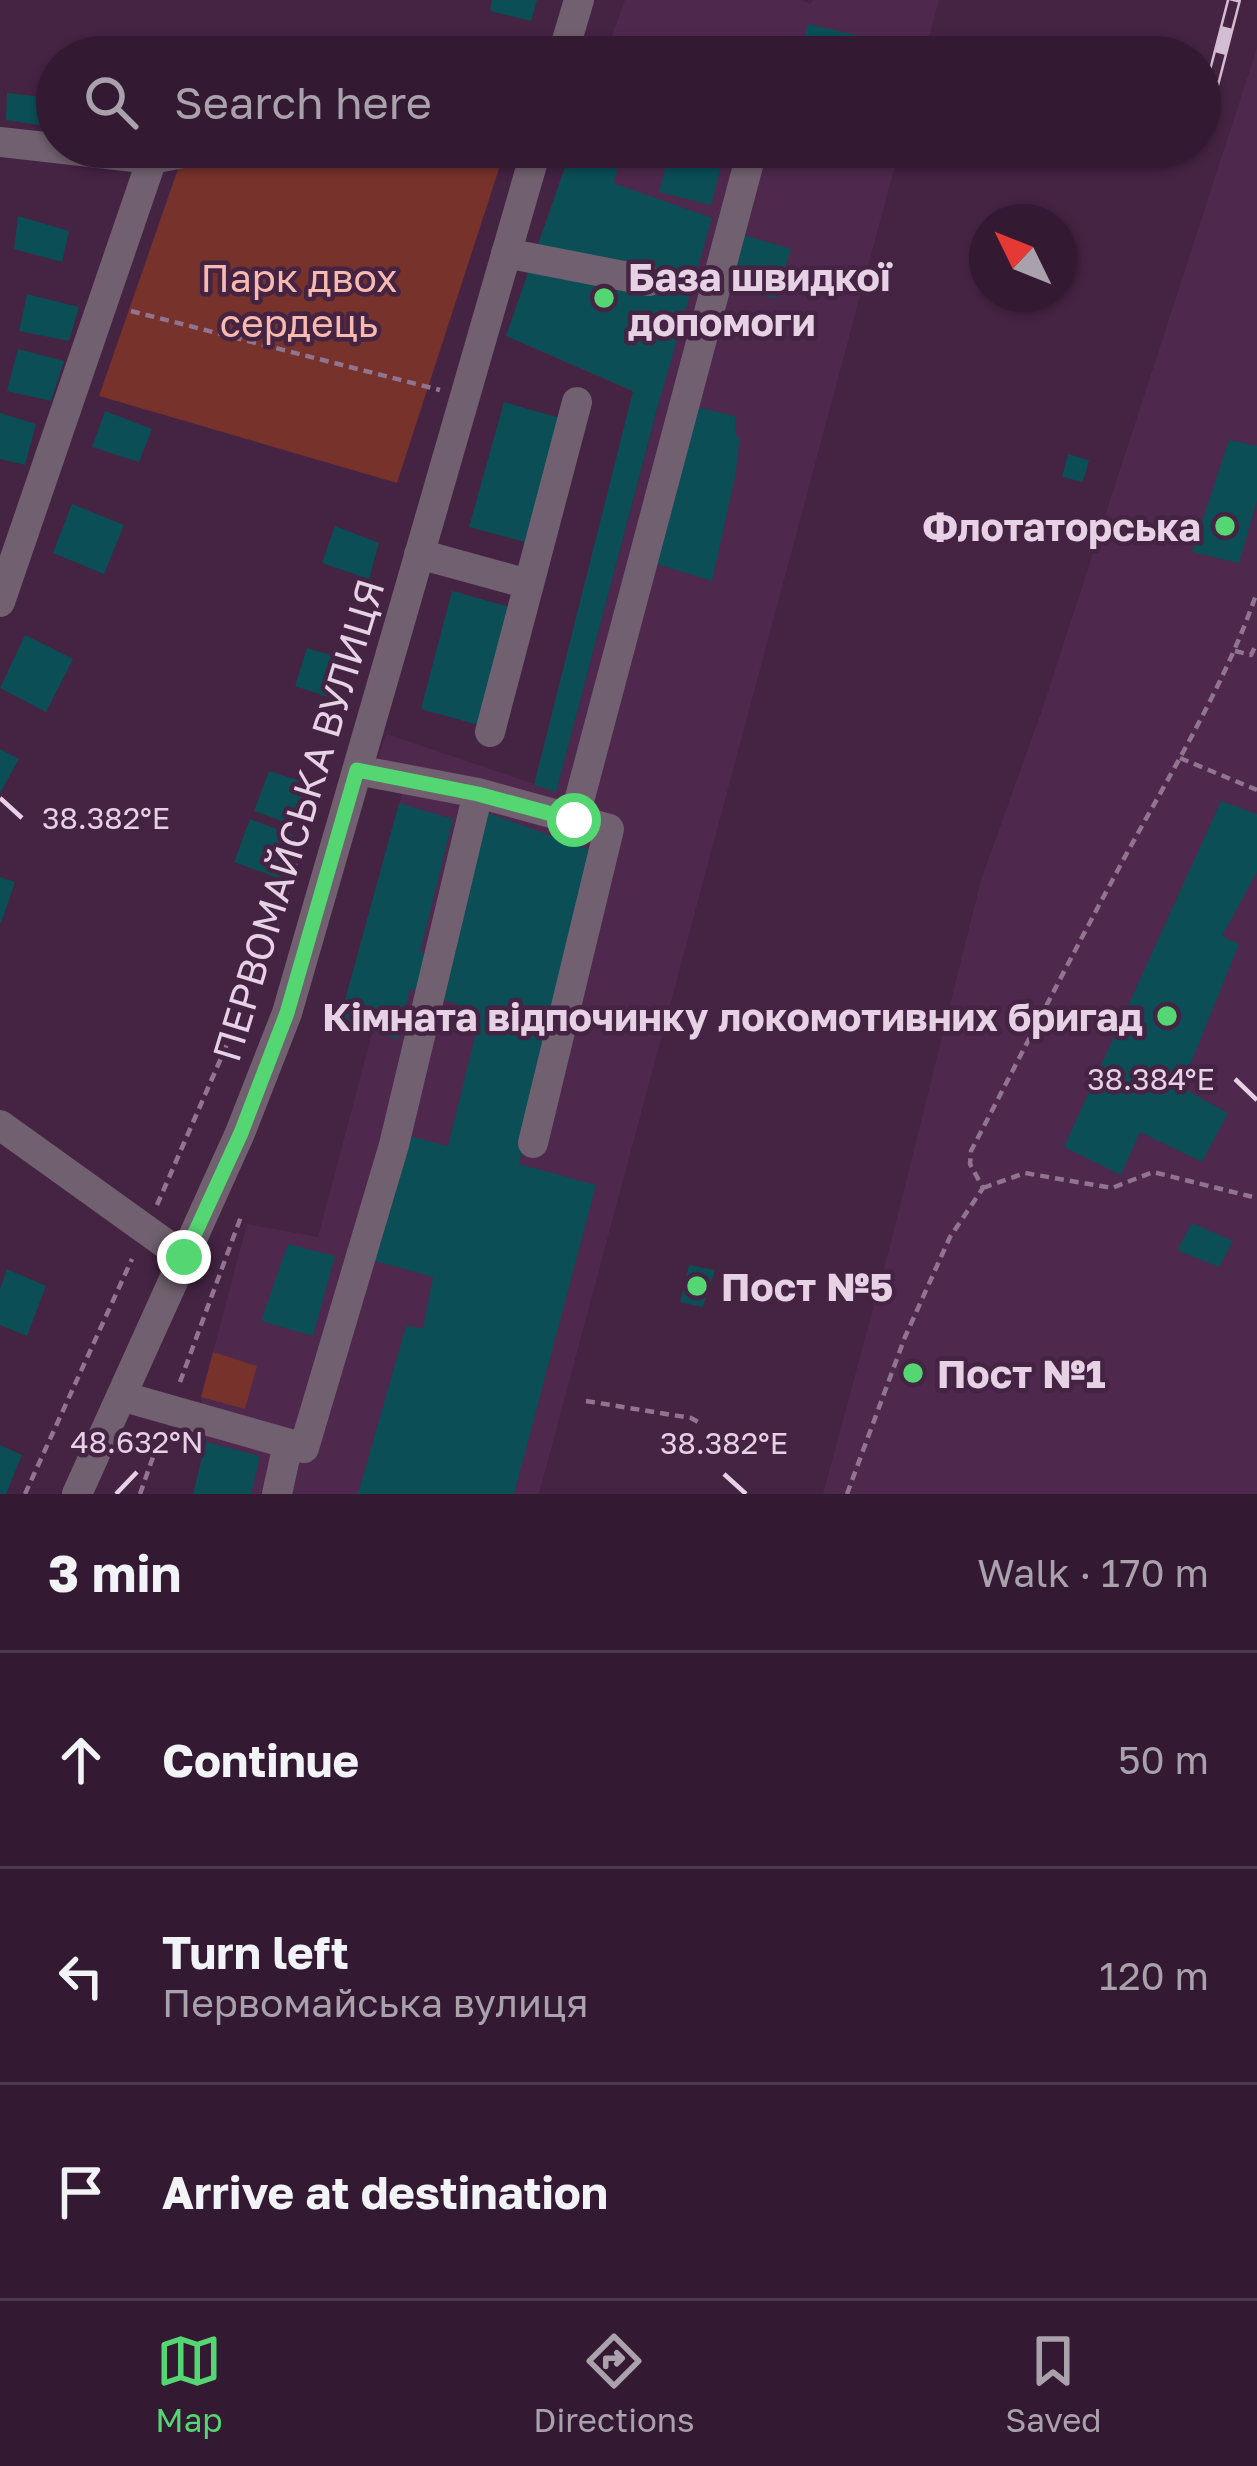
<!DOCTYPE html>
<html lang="en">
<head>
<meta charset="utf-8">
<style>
  body { margin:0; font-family:"Golos Text",sans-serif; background:#3b233a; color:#f1f3f6 }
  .compass { position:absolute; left:969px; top:204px; width:108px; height:108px; border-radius:50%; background:#331a32; box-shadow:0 3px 9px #0004; rotate:313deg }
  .stop { position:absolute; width:36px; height:36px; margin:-27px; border:9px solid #54d672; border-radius:50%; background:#fff }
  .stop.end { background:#54d672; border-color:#fff; box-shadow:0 3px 12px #0008 }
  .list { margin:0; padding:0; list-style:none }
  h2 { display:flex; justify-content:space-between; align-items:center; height:156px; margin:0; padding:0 48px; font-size:51px }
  h2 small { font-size:39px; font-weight:400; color:#a9a1ac }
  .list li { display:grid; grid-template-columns:78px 1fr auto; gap:36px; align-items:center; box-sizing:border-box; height:216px; padding:0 48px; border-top:3px solid #4e384d }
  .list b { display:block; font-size:45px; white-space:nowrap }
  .list p { margin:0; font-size:39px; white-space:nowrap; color:#a9a1ac }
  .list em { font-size:39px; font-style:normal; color:#a9a1ac }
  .icon { flex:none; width:66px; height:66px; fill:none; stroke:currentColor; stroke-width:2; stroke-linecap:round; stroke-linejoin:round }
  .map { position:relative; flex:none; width:1257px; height:1494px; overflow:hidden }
  .search { position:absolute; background:#331a32; box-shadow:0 3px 9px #0004; left:36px; right:36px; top:36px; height:132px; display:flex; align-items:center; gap:30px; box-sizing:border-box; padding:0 42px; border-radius:66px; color:#a9a1ac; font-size:45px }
  .sheet { height:804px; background:#331a32 }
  nav { display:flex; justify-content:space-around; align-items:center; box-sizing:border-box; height:168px; border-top:3px solid #4e384d; background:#331a32; font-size:33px; color:#a9a1ac }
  nav a { display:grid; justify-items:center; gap:6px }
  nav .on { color:#54d672 }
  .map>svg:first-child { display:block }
  .built { fill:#4f284e }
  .green { fill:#76322b }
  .building { fill:#0b4e56 }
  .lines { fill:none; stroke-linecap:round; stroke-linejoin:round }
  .path { stroke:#917590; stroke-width:4.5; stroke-dasharray:9 6; stroke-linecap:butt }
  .minor { stroke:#71606f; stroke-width:30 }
  .rail-casing { stroke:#d3bdd2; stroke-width:14 }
  .rail { stroke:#442343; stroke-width:9; stroke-dasharray:27; stroke-linecap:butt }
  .route { stroke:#54d672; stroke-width:15 }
  .ticks { fill:none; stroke:#e6d1e5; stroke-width:4.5 }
  .poi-dot { fill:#54d672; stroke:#442343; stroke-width:4.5 }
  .labels { text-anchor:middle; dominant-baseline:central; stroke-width:9; stroke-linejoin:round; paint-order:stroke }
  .poi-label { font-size:39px; font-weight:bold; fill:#e6d1e5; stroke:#442343; text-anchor:start }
  .park-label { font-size:39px; fill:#f8b9af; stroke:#442343 }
  .street-label { font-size:39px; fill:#e6d1e5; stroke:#442343 }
  .ticks-label { font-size:30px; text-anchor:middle; fill:#e6d1e5; stroke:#442343; stroke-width:9; stroke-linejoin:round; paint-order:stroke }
</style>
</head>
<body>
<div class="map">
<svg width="1257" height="1494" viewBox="0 0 1257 1494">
  <rect width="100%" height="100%" fill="#442343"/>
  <path class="built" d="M625,0H802L810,4L813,0H939L924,57H604Z
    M1257,48V1494H823L891,1242L981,880L1043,707Z
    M572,147H900L539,1494H193L206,1442L201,1397L247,1224L318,1237L372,1033L339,1022L403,790L371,780L386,734L556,791L659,403L506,336Z"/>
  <path class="green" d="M293,147H506L397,483L99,396L179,166Z
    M213,1352L257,1366L245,1409L201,1397Z"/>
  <path class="building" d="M492,0H537L531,21L490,11Z
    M808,24L856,35L850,57H800Z
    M611,37L664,57H604Z
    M7,93L42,97L40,125L6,120Z
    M572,147H626L613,183L712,218L659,402L556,792L534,785L633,391L506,336Z
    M671,147H726L711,205L659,192Z
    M18,216L69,231L62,262L14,249Z
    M744,235L791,249L775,299L728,284Z
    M27,294L79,307L69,341L19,331Z
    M18,349L64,361L51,401L7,391Z
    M504,402L567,420L532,544L469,527Z
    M693,406L735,416L736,436L740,437L735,477L712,581L654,563Z
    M105,411L152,429L139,462L92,447Z
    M0,413L36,424L25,465L0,459Z
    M1229,440L1257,446V501L1239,563L1192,552Z
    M1068,454L1089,460L1083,482L1062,477Z
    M72,504L124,525L104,574L53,553Z
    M335,526L379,543L369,579L322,563Z
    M452,591L514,608L482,726L421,709Z
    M25,635L73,659L46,712L0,688Z
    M307,648L343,659L331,698L295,686Z
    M0,749L19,759L0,793Z
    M269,771L306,783L293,825L254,811Z
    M1221,801L1257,814V872L1222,936L1239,944L1181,1087L1228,1113L1202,1162L1140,1132L1121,1175L1064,1147Z
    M399,803L453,819L420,952L450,960L488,813L596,852L519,1164L596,1185L514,1494H358L406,1326L423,1328L433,1277L375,1261L409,1136L448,1146L481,1012L410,989L398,1039L339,1022Z
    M250,819L293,835L281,879L234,862Z
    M0,877L15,882L1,923L0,922Z
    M1192,1223L1233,1241L1219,1267L1177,1250Z
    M288,1244L335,1256L313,1336L261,1321Z
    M689,1265L715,1270L703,1307L680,1302Z
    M7,1269L46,1286L27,1336L0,1325V1289Z
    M909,1364L922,1368L917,1384L904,1379Z
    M206,1442L260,1456L251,1494H193Z
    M0,1445L22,1455L6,1494H0Z"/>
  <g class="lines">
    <path class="path" d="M131,311L440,390
      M1235,651L1251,655L1257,643
      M1180,758L1257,790
      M983,1188L1025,1173L1112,1188L1153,1172L1257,1198
      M157,1205L269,948L309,820
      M180,1382L242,1214
      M586,1401L691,1418L702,1424
      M25,1494L132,1259
      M140,1494L160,1437
      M847,1494L905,1337L950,1237L983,1188L970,1164L971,1151C1018,1061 1064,970 1112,881C1162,786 1222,694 1257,592"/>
    <path class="minor" d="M562,57L579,0
      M0,142L152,159L213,147
      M506,253L649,281
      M419,554L528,584
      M0,602L152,159
      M490,732L577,402
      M357,770L478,793L609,829L533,1143
      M574,820L753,147
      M0,1125L184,1257
      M121,1396L304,1448L394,1145L478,793
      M77,1494L240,1133L287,1013L537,147
      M277,1494L288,1444"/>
    <g class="rail-casing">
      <path id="rail" d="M1200,132L1234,0"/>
    </g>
    <use href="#rail" class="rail"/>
  </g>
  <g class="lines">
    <path class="route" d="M184,1257L241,1133L287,1013L357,770L478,794L574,820"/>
  </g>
  <path class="ticks" d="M0,798L22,818M1235,1079L1257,1100M724,1474L746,1494M116,1494L137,1472"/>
  <g class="poi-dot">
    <circle cx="604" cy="298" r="12"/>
    <circle cx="1225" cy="526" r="12"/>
    <circle cx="1167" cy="1016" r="12"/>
    <circle cx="697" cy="1286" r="12"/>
    <circle cx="913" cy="1373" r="12"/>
  </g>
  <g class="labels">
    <g class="poi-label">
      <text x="628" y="276">База швидкої<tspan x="628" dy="45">допомоги</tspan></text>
      <text x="1201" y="526" text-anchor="end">Флотаторська</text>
      <text x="1143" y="1016" text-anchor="end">Кімната відпочинку локомотивних бригад</text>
      <text x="721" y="1286">Пост №5</text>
      <text x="937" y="1373">Пост №1</text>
    </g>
    <g class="park-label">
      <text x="299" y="277">Парк двох<tspan x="299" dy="45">сердець</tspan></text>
    </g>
    <g class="street-label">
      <text transform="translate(298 820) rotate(-73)">ПЕРВОМАЙСЬКА ВУЛИЦЯ</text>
    </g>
  </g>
  <g class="ticks-label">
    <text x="106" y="829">38.382°E</text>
    <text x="1151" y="1090">38.384°E</text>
    <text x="137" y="1453">48.632°N</text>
    <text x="724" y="1454">38.382°E</text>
  </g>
</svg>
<svg class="compass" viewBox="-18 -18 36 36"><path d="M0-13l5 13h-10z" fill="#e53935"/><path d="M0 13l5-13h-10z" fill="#a9a1ac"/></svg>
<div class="stop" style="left:574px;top:820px"></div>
<div class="stop end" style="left:184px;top:1257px"></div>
<div class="search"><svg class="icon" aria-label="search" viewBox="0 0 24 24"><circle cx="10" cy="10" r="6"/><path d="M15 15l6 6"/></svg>Search here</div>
</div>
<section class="sheet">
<h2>3 min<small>Walk · 170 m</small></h2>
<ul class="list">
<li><svg class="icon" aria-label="ahead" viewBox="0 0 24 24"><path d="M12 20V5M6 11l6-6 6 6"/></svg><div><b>Continue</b></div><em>50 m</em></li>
<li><svg class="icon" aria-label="left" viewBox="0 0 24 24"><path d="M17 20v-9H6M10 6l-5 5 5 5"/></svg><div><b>Turn left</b><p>Первомайська вулиця</p></div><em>120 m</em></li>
<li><svg class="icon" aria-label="arrive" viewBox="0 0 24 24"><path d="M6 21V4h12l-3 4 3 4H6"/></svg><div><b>Arrive at destination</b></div></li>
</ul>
</section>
<nav>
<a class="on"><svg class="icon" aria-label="map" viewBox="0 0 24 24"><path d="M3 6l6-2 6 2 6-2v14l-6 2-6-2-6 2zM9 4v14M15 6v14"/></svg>Map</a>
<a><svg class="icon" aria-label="directions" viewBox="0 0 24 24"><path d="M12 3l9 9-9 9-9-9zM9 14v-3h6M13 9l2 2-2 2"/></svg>Directions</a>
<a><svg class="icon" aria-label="saved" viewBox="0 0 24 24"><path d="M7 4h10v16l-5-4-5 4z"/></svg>Saved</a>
</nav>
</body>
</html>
